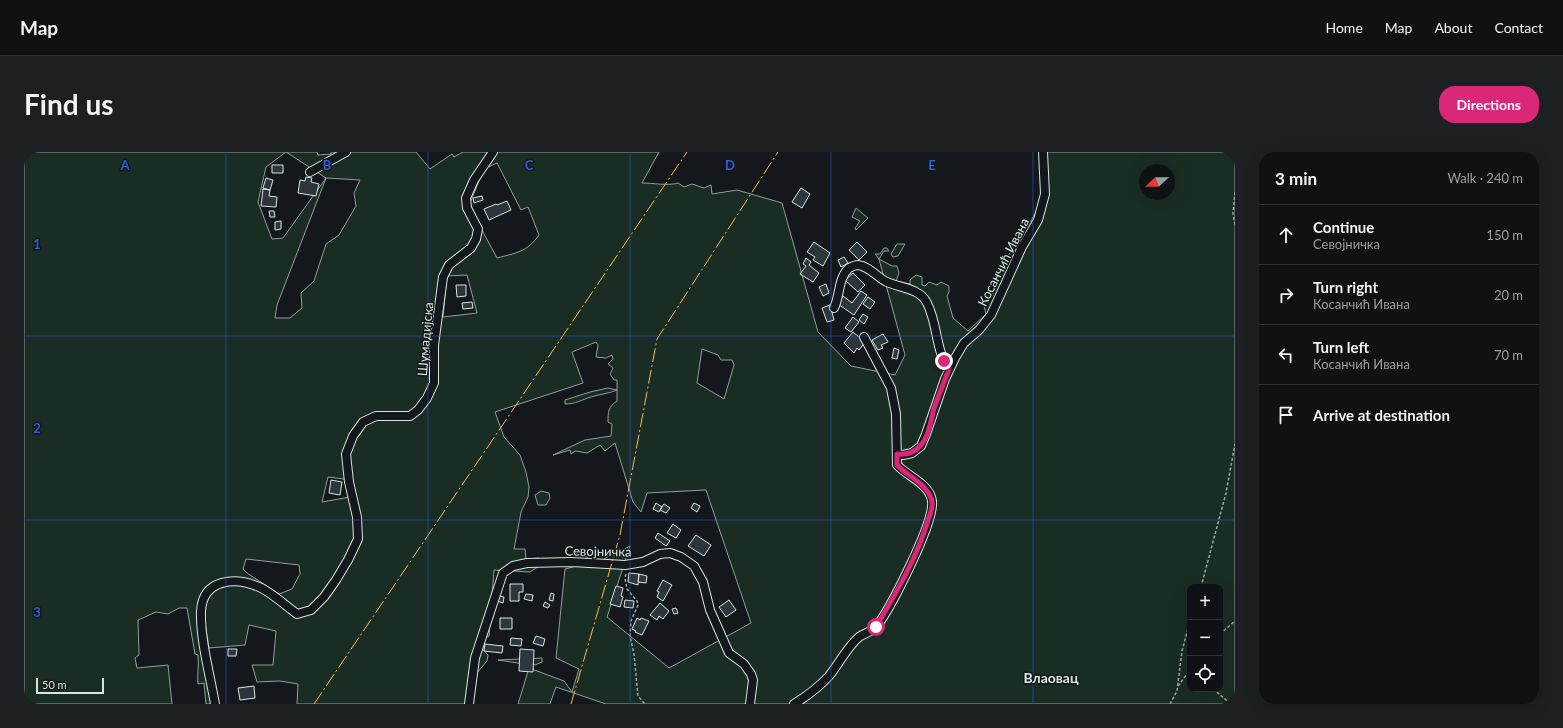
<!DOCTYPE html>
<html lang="en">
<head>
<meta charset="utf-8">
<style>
  body { margin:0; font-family:Lato,sans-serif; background:#1d2022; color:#f1f3f6 }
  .controls { position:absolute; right:12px; bottom:12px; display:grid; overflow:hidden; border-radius:8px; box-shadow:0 4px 16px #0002 }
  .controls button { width:36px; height:36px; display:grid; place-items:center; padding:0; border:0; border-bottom:1px solid #2f3234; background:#0f1215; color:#f1f3f6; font:20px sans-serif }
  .compass { position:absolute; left:1115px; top:12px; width:36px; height:36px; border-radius:50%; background:#0f1215; box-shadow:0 4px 16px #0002; rotate:249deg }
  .scale { position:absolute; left:12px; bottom:10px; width:68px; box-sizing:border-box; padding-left:4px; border:2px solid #d8e6dc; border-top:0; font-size:11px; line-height:14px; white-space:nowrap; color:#d8e6dc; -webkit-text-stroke:3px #14181c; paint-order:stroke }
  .stop { position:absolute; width:12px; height:12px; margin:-9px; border:3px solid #db2777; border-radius:50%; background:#fff }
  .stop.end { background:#db2777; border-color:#fff; box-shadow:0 1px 4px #0008 }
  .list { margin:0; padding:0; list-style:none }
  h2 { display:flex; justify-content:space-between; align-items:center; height:52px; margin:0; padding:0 16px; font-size:17px }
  h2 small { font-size:13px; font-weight:400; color:#9b9ea0 }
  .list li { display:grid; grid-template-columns:26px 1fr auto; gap:12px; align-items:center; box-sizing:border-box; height:60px; padding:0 16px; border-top:1px solid #2f3234 }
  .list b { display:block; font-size:15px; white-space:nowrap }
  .list p { margin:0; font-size:13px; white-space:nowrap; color:#9b9ea0 }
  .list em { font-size:13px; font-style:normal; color:#9b9ea0 }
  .icon { flex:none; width:22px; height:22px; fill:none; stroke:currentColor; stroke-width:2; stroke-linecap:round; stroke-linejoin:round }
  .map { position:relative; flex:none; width:1211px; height:552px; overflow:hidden; border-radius:16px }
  header { display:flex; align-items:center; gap:24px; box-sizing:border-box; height:56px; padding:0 20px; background:#0f1215; border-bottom:1px solid #2f3234 }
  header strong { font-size:19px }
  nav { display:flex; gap:22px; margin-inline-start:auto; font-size:14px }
  .intro { display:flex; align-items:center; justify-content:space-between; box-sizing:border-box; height:96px; padding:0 24px }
  h1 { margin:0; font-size:28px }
  .button { padding:10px 18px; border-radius:16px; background:#db2777; color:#fff; font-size:14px; font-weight:700 }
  main { display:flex; gap:24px; padding:0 24px }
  aside { flex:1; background:#0f1215; border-radius:16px; box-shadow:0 4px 16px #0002 }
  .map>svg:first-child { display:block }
  .green { fill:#1a2d24; stroke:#939e99; fill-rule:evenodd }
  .building { fill:#2c363c; stroke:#d8e6dc }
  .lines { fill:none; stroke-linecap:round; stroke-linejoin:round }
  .street-casing { stroke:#d8e6dc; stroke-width:10 }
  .path { stroke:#9da8a2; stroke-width:1.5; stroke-dasharray:3 2; stroke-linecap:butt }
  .street { stroke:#14181c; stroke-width:8 }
  .power { stroke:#ffb74d; stroke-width:1; stroke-dasharray:14 3 2 3; stroke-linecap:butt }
  .route { stroke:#db2777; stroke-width:5 }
  .grid { fill:none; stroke:#305dd8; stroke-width:1; stroke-opacity:0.55 }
  .labels { text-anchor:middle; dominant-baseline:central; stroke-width:3; stroke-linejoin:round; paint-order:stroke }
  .street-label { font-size:13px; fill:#d8e6dc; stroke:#14181c }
  .neighbourhood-label { font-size:14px; font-weight:bold; fill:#d8e6dc; stroke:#14181c }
  .grid-label { font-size:13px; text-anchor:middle; font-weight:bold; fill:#305dd8; stroke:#14181c; stroke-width:3; stroke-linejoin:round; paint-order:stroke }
</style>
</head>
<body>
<header>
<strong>Map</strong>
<nav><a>Home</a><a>Map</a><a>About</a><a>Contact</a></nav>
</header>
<div class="intro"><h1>Find us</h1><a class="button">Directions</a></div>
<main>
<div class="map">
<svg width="1211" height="552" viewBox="0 0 1211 552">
  <rect width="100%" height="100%" fill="#14181c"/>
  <path class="green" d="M0,0H262L242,15L234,50L248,87L259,86L302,26L262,0H293L294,3L307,2V0H392L406,17L428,2L430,5L439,0H635L618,31C628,31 645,34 654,31L660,35L668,32L680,36L687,33L688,42L713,38L758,51L794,180L827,214L871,223L881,203L855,107L851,102H856L860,96H863L865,99H860L855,107L868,114H873L875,121L872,129L886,132V128L892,123L898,125V133L901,134L905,130L913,133L917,130L925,134V140L923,144L929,166L944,179L962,162L959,150L972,136L978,107L984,104L992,92L993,86L1003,76L1017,51L1016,0H1211V552H582L532,535L526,552H494L505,516L540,529L548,540L555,517L532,506L541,417L549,415L559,402L565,407L571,406L578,409C583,403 598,399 606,394L583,465L645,516L727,471L682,338L623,341L617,360L609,350L591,291L581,299L576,293L563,301L551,299L547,302L546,298L529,303L561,288L587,284L588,272L584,270C584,260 584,255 593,249V228H590L586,222L589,216L584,212L589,207L588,203L582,206L572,205L574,193L572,190L548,200L559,231L471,260L480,285L496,303L502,320L505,335L504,345L497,360L490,397H501L502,407L515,406V414L506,420L470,418L465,484L452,490L464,503L463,509L452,522L446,552H273L274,532L256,529L233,530L228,513H249L252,479L225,473L221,493L185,496L181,471L174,465L194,552H182L180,531L174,532C173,522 175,513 174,503L171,502L163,456H155L144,462L132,460L114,468L115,503L111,506L113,516L144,513L148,552H0ZM473,11L497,58L504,55L515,83C503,100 492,101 473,106L460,82L446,51L460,17ZM1121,18H1145V42H1121ZM302,26L336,28L330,41L332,54L315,83L302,92L290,129L277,141L278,156L266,166H251L253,153ZM443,123L453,161L419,165L423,124ZM678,197L694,203L697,208H708L710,213L700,247L673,231ZM304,325L320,327L326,345L298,350ZM222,407L275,413L276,422L268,437L255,442L223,421L219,417ZM1166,435H1196V537H1166Z
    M832,56L844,66L832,78L831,76L836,69L828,65Z
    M873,92H881L874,104L869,105L867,102Z
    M584,236L593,238C584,242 576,242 567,245C557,248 552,252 541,252V248L566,240Z
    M517,339L525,341L526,346L522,353H514L511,343Z
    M518,506V510L511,513L506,510L500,512L474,508Z"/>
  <path class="building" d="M248,13H259V21H248Z
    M282,25L288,26L287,30L295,32L292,44L274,41L276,28L281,29Z
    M242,26L249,28L246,38L239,36Z
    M777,36L786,42L778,56L768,50Z
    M239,37L246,38L245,44L253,45L252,55L237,54Z
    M458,44L459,48L450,51L449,46Z
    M483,49L487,58L465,68L460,57L472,52L473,53Z
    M245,59H250L251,65H246Z
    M257,69V77L251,78V70Z
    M790,90L806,101L799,114L789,108L791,105L783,100Z
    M833,90L843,100L835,108L825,98Z
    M820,105L824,111L817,115L814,108Z
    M782,106L787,110L785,113L795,121L789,130L776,122L782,114L779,112Z
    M829,121L841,133L834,140L821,128Z
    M802,132L805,141L799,144L795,135Z
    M432,133H442V144L433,145Z
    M837,139L843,143L830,163L814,152L819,144L828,151Z
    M844,145L851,150L846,157L839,152Z
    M448,150L449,156L439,157L438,151Z
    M806,153L810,168L803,170L798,156Z
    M839,162L844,165L840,172L835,168Z
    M829,165L835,170L827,180L821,176Z
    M829,180L841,190L835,198L833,196L830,201L820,191Z
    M859,182L864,190L857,193L859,196L854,198L848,188Z
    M870,196L875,198L873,207L868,206Z
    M307,328L318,330L316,343L305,341Z
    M632,351L638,355L635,360L629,357Z
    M670,351L676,354L673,360L667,356Z
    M640,352L646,356L642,361L636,358Z
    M649,372L657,378L652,386L643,381Z
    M634,381L646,389L642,394L631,386Z
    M672,383L687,393L680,404L664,394Z
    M605,421L615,422L614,433L604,430Z
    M615,422L623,424L622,431L614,430Z
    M639,428L648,433L639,449L633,445L635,440L633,439Z
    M486,432H499V440H495V449H486Z
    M592,434L599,436L597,444L599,445L596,455L586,452Z
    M527,441L530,442L529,449L525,448Z
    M502,442L509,443L508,449L500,447Z
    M474,444L480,445L479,451L473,449Z
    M601,448L610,449L609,456L600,455Z
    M705,448L712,458L702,465L695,455Z
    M521,450L526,453L524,456L519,454Z
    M636,451L645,459L639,467L635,464L633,468L626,463Z
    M652,456L654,461L650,462L648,457Z
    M476,466H488V477H476Z
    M613,466L616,468L617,466L625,469L618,483L611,480L612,479L608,477Z
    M512,484L521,487L519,494L509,491Z
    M487,486L498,487L497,494L486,493Z
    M461,492L479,494L478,501L460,499Z
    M204,497H213L212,504H204Z
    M496,497L510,498L509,520L495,519Z
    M230,534L231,546L216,548L214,536Z"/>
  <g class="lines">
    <g class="street-casing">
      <path id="street" d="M286,20L322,0
        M810,156C816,144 814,126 825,116C827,115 831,113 834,113C845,114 854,126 863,130C876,136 896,136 903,151C914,172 911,198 925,217
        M873,302L879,303L888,301L897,294L902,282L921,227L931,206L940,191L955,178L967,163L998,95L1014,68L1021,42L1019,0
        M191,552C186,523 176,487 177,459C179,426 212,425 235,435C247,440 262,454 273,462L287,458L300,445L312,428L324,408L334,387L333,365L325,330L322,302L329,284L339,270L352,264H386L394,258L403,246L410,231V193L419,125L425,113L447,96L452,87L454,77L443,56L442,46L450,28L469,0
        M445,552L451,506L479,421L489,414L503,411L548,410L601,413L619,410L636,402L646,401L657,405L670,414L679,430L686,458L705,501L720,512L727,522L729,528L726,552
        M770,552C783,544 795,535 805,524C815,512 823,495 835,485C841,481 849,479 853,474C867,455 911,370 908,349C906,332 883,324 873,313L872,262L867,236L840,185"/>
    </g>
    <path class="path" d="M1211,40L1209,61L1211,73
      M602,422L601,426L603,437L613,449L614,453L607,469L606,484L610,502L614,544L621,552
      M1177,435L1202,341L1211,292
      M1196,482L1211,469
      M1154,534L1166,518
      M1189,537L1207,552
      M1146,552L1153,539L1158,499L1166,469"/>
    <use href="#street" class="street"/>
    <path class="power" d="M290,552L663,0
      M547,552L596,383L633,187L754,0"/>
  </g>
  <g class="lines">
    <path class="route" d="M852,475C872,441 893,406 904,368C906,363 909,355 908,350C908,347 905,341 903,339C896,328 882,323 873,313V302C882,303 890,301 896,294C905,285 907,268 910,256C915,243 920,230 925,217L920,209"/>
  </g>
  <path class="grid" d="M202,0V552M404,0V552M606,0V552M807,0V552M1009,0V552M0,184H1211M0,368H1211"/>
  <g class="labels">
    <g class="street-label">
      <text transform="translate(979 110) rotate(-63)">Косанчић Ивана</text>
      <text transform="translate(401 187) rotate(-85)">Шумадијска</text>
      <text transform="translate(574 399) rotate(1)">Севојничка</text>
    </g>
    <g class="neighbourhood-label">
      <text x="1027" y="525">Влаовац</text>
    </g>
  </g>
  <g class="grid-label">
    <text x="101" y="18">A</text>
    <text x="303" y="18">B</text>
    <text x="505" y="18">C</text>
    <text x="706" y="18">D</text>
    <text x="908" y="18">E</text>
    <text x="13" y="97">1</text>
    <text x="13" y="281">2</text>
    <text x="13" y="465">3</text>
  </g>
</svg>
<div class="controls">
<button>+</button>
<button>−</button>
<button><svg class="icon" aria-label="locate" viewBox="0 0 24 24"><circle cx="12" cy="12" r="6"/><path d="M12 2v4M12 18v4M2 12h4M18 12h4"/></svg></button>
</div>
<svg class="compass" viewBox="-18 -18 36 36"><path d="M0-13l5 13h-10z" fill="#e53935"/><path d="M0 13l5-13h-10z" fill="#9b9ea0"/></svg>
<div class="scale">50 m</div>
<div class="stop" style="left:852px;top:475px"></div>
<div class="stop end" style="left:920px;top:209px"></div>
</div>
<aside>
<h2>3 min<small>Walk · 240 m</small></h2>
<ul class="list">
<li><svg class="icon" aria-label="ahead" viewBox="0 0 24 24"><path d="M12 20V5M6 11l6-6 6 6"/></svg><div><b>Continue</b><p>Севојничка</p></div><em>150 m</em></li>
<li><svg class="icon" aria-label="right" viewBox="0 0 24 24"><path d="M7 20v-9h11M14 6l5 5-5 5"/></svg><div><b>Turn right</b><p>Косанчић Ивана</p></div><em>20 m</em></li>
<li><svg class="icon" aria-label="left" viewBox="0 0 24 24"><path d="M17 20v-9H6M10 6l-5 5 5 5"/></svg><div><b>Turn left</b><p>Косанчић Ивана</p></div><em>70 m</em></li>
<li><svg class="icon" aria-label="arrive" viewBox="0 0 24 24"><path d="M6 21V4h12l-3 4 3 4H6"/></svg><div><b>Arrive at destination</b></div></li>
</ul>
</aside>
</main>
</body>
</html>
